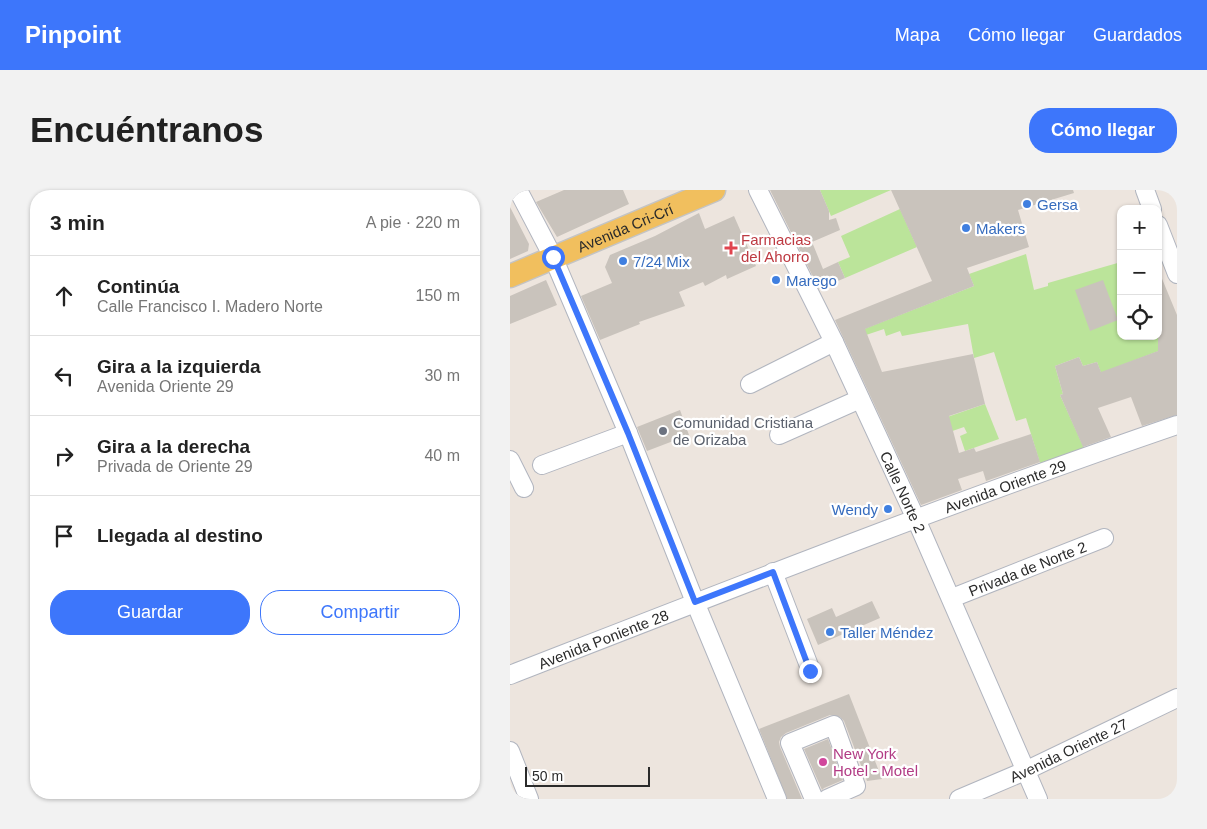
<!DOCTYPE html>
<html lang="es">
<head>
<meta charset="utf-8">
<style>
  body { margin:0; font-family:Arial,sans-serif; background:#f2f2f2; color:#222 }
  .controls { position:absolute; right:15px; top:15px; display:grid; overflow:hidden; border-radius:10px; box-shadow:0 1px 4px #0004 }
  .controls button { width:45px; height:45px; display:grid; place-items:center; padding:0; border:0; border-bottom:1px solid #e0e0e0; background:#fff; color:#222; font:25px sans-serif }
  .scale { position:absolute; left:15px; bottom:12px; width:125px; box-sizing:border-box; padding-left:5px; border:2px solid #2b2b2b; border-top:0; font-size:14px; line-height:18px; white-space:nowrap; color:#2b2b2b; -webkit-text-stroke:4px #fff; paint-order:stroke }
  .stop { position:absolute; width:15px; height:15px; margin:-11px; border:4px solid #3d76fb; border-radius:50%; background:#fff }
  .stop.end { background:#3d76fb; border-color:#fff; box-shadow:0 1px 5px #0008 }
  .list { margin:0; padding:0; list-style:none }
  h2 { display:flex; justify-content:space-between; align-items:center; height:65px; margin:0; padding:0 20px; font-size:21px }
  h2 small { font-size:16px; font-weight:400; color:#767676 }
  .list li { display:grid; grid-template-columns:32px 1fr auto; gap:15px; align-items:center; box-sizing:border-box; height:80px; padding:0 20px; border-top:1px solid #e0e0e0 }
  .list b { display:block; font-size:19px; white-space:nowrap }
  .list p { margin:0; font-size:16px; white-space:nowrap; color:#767676 }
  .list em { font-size:16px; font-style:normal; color:#767676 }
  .actions { display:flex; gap:10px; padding:15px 20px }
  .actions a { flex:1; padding:11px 0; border:1px solid #3d76fb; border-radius:20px; text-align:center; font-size:18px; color:#3d76fb }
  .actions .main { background:#3d76fb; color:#fff }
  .icon { flex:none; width:28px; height:28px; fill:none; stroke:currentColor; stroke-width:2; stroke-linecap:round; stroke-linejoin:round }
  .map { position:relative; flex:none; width:667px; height:609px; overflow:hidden; border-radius:20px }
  header { display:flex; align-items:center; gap:30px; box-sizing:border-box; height:70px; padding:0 25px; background:#3d76fb; color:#fff }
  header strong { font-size:24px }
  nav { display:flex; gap:28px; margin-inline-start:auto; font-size:18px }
  .intro { display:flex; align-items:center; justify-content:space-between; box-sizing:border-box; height:120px; padding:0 30px }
  h1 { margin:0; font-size:35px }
  .button { padding:12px 22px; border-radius:20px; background:#3d76fb; color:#fff; font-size:18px; font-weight:700 }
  main { display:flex; gap:30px; padding:0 30px }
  aside { flex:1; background:#fff; border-radius:20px; box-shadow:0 1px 4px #0004 }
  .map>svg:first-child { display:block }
  .green { fill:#bbe49a }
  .building { fill:#c9c3bc }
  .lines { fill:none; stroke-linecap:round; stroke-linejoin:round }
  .minor-casing { stroke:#b1b5bf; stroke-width:20 }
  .major-casing { stroke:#c4c4c4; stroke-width:25 }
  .minor { stroke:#fff; stroke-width:18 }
  .major { stroke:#f1bf5e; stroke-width:22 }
  .route { stroke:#3d76fb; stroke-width:6 }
  .shop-dot { fill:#3f7fe0; stroke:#fff; stroke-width:2 }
  .health-dot { fill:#e0444e; stroke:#fff; stroke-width:2 }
  .worship-dot { fill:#6b7280; stroke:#fff; stroke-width:2 }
  .hotel-dot { fill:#d1479c; stroke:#fff; stroke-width:2 }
  .labels { text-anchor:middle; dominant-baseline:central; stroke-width:4.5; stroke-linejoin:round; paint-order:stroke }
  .shop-label { font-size:15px; fill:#366cbe; stroke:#fff; text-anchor:start }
  .street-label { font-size:15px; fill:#2b2b2b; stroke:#fff }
  .health-label { font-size:15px; fill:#be3a42; stroke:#fff; text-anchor:start }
  .worship-label { font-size:15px; fill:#5b616d; stroke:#fff; text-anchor:start }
  .hotel-label { font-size:15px; fill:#b23c85; stroke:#fff; text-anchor:start }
</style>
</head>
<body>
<header>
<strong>Pinpoint</strong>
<nav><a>Mapa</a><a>Cómo llegar</a><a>Guardados</a></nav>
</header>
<div class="intro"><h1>Encuéntranos</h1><a class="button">Cómo llegar</a></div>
<main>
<aside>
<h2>3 min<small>A pie · 220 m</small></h2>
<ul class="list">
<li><svg class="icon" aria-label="ahead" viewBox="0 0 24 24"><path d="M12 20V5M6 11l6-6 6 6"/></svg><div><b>Continúa</b><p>Calle Francisco I. Madero Norte</p></div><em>150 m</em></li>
<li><svg class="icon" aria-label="left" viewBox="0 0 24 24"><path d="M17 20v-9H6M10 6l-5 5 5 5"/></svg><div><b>Gira a la izquierda</b><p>Avenida Oriente 29</p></div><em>30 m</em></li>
<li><svg class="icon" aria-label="right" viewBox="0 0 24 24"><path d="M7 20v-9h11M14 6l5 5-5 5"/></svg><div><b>Gira a la derecha</b><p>Privada de Oriente 29</p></div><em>40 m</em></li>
<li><svg class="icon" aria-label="arrive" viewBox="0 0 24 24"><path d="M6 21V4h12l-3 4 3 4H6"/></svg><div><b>Llegada al destino</b></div></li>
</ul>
<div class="actions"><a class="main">Guardar</a><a>Compartir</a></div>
</aside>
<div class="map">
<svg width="667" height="609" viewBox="0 0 667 609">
  <rect width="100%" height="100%" fill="#ede5de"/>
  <path class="green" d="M310,0H381L321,26Z
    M390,19L407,57L335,88L328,72L340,67L331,46Z
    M516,64L524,100L538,96V93L611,72V146H648L667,154L591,183L587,172L573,176L569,167L545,176L553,204L550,205L574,258L530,273L516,228L506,231L484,162L464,168L458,134L392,146L390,141L376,146L374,139L353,146H336L464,96L459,84Z
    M475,214L489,249L455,261L450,246L457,243L454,237L422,248L417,234Z"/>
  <path class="building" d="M54,0H113L119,14L47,47L26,12Z
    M260,0H310L319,21V30L326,28L330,40L302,52L313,79L328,72L335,88L309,99Z
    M381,0H563L564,3L508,20L519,57L457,78L464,96L355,139L372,182L463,164L475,214L439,226L449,263L464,258L466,262L521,244L530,272L476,291L473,281L448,289L452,300L411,315L325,130L422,91Z
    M0,17L19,54L18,61L0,69Z
    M189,23L195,39L224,26L246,76L217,89L216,85L195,96L193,92L169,102L175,116L129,132L130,134L90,150L71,106L102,93L95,77L100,65L145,46Z
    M648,79L667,125V225L632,236L621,207L588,218L601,247L573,257L550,205L553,204L545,176L569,167L573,176L587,172L591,182L648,161Z
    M36,90L47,115L0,134V106Z
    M593,90L608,130L580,141L565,100Z
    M170,220L179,245L137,261L127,237Z
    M362,411L370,428L308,455L297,429L322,418L326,427Z
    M339,504L372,589L357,591L334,531L330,527L320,525L276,543L271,547L269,552L270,557L292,609H277L249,539Z
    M318,549L333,590L314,598L312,600L294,559Z"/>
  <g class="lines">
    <g class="minor-casing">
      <g id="minor">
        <path d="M8,0L43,67L118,243L185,412L267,609"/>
        <path id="s1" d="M248,0L324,152L406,329L528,609"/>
        <path d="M635,0L642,19"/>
        <path d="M648,35L667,84"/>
        <path d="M240,194L324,152"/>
        <path d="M269,245L350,209"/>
        <path d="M0,270L14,298"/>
        <path d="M32,275L118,243"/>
        <path d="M263,382L301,481"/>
        <path id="s2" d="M442,408L594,348"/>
        <path id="s3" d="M0,485C221,399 442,312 667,235"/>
        <path d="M0,561L19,609"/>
        <path d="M304,609L280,553L324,535L346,596L317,609"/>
        <path id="s4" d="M449,609L515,581L667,508"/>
      </g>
    </g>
    <g class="major-casing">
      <g id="major">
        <path id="s5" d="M0,86L204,0"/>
      </g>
    </g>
    <use href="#minor" class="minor"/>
    <use href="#major" class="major"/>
  </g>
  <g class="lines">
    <path class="route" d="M43,67L118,243L185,412L263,382L300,481"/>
  </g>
  <g class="shop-dot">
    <circle cx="517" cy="14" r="5"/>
    <circle cx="456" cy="38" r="5"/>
    <circle cx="113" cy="71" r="5"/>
    <circle cx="266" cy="90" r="5"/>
    <circle cx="378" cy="319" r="5"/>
    <circle cx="320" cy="442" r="5"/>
  </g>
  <path class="health-dot" d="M218.5 50.5h5v5h5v5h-5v5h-5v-5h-5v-5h5z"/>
  <circle class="worship-dot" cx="153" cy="241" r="5"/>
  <circle class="hotel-dot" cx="313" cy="572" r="5"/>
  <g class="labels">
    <g class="shop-label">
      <text x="527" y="14">Gersa</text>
      <text x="466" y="38">Makers</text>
      <text x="123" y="71">7/24 Mix</text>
      <text x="276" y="90">Marego</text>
      <text x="368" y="319" text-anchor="end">Wendy</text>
      <text x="330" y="442">Taller Méndez</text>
    </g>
    <g class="street-label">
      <text stroke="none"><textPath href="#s5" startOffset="125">Avenida Cri-Crí</textPath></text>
      <text stroke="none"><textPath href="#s3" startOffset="530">Avenida Oriente 29</textPath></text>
      <text stroke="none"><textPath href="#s1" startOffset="335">Calle Norte 2</textPath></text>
      <text stroke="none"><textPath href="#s2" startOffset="81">Privada de Norte 2</textPath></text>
      <text stroke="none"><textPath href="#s3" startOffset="100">Avenida Poniente 28</textPath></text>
      <text stroke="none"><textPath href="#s4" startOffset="120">Avenida Oriente 27</textPath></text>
    </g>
    <g class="health-label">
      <text x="231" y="49">Farmacias<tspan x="231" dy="17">del Ahorro</tspan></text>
    </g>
    <g class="worship-label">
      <text x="163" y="232">Comunidad Cristiana<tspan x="163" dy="17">de Orizaba</tspan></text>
    </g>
    <g class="hotel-label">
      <text x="323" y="563">New York<tspan x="323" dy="17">Hotel - Motel</tspan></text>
    </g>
  </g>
</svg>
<div class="controls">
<button>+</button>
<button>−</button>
<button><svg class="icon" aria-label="locate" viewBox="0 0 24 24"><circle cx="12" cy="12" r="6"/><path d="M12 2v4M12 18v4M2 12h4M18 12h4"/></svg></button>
</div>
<div class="scale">50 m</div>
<div class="stop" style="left:43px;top:67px"></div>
<div class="stop end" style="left:300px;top:481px"></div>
</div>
</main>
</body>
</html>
